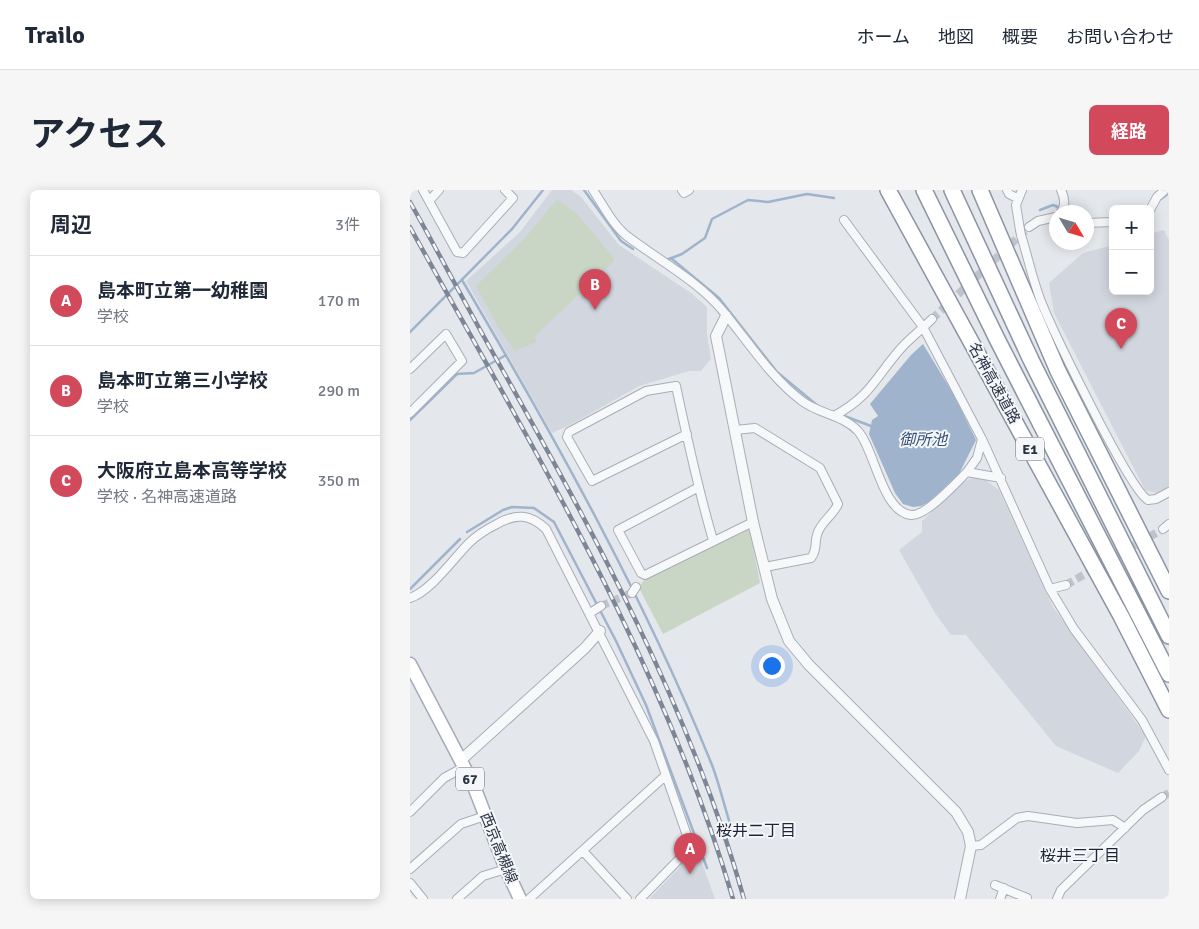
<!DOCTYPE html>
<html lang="ja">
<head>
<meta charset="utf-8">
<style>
  body { margin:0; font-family:Signika,"Noto Sans JP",sans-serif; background:#f6f6f7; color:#1f2937 }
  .controls { position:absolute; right:15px; top:15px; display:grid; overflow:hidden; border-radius:8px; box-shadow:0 2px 12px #0003 }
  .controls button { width:45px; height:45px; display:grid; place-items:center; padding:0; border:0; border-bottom:1px solid #e0e1e3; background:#fff; color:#1f2937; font:25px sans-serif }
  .compass { position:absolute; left:639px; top:15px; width:45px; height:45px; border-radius:50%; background:#fff; box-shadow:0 2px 12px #0003; rotate:128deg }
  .you { position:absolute; left:361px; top:475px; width:18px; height:18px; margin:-12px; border:4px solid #fff; border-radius:50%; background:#1a73e8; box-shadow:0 0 0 8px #1a73e833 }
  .badge { display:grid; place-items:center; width:32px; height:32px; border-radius:50%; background:#d1495b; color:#fff; font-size:16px; font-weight:700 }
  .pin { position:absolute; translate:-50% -41px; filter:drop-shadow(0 1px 2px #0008) }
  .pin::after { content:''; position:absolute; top:26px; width:18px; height:15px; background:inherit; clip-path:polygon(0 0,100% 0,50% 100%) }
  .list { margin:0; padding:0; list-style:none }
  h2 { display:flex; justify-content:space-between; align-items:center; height:65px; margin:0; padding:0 20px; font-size:21px }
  h2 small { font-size:16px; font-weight:400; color:#747a83 }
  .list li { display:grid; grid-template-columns:32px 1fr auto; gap:15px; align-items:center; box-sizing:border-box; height:90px; padding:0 20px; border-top:1px solid #e0e1e3 }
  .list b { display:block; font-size:19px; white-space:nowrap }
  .list p { margin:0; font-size:16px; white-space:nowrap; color:#747a83 }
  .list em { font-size:16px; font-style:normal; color:#747a83 }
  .map { position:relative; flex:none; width:759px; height:709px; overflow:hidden; border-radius:8px }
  header { display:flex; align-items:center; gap:30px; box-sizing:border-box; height:70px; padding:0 25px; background:#fff; border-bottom:1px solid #e0e1e3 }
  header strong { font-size:24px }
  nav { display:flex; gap:28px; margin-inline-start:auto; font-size:18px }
  .intro { display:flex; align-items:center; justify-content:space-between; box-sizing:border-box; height:120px; padding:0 30px }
  h1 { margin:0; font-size:35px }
  .button { padding:12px 22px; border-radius:8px; background:#d1495b; color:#fff; font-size:18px; font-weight:700 }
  main { display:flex; gap:30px; padding:0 30px }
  aside { flex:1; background:#fff; border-radius:8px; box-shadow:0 2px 12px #0003 }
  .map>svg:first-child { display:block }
  .built { fill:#d2d6de }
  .green { fill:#c9d6c5 }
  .water { fill:#9fb4cc }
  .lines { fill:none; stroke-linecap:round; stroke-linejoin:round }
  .stream { stroke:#9fb4cc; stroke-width:2.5 }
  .minor-tunnel { stroke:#bfc3cb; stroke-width:8; stroke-dasharray:8 4; stroke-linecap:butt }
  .minor-casing { stroke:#a9aeb7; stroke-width:10 }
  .tertiary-casing { stroke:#a9aeb7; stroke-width:12 }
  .primary-casing { stroke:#a3abb8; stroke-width:15 }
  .motorway-casing { stroke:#8b94a3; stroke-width:18 }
  .minor { stroke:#f7f8fa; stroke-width:8 }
  .tertiary { stroke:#f7f8fa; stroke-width:10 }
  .primary { stroke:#fff; stroke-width:12 }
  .motorway { stroke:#fff; stroke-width:15 }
  .rail-casing { stroke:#7d8696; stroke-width:4.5 }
  .rail { stroke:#f4f6f9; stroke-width:2.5; stroke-dasharray:8; stroke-linecap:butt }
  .minor-bridge-casing { stroke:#a9aeb7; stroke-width:10; stroke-linecap:butt }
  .minor-bridge { stroke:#f7f8fa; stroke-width:8 }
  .labels { text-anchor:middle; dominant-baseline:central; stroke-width:4; stroke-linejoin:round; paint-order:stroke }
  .shield { fill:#f4f6f9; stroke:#676e7b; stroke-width:1 }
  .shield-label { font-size:14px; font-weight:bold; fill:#2b3445 }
  .street-label { font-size:15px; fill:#2b3445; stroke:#f4f6f9 }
  .water-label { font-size:16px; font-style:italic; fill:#34527a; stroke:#f4f6f9 }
  .neighbourhood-label { font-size:16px; fill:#1d2536; stroke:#f4f6f9 }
</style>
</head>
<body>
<header>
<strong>Trailo</strong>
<nav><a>ホーム</a><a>地図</a><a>概要</a><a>お問い合わせ</a></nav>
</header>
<div class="intro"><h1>アクセス</h1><a class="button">経路</a></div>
<main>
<aside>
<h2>周辺<small>3件</small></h2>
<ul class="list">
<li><span class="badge">A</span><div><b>島本町立第一幼稚園</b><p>学校</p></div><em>170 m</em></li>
<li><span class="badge">B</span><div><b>島本町立第三小学校</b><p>学校</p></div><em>290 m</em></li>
<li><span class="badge">C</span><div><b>大阪府立島本高等学校</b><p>学校 · 名神高速道路</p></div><em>350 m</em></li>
</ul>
</aside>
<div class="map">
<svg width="759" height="709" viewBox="0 0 759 709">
  <rect width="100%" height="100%" fill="#e4e7ec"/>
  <path class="built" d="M142,0H161L171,7L209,55L281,103L297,117V144L301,169L291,181H279L229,196L162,234L142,243L56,91L110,42Z
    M754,40L759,50V298L746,303L735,300L644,123L639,93L673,63L703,55V101H740V44Z
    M563,287L574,289L589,300L643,417L736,546L729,561L708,583L646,556L556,445H541L525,423L489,360L512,342V331L554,292Z
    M287,659L305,709H239Z"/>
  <path class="green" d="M147,9L168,25L204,68V71L125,146L126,152L105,161L90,140L66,96L115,48Z
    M336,338L340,341L350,393L253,444L229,398L234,390Z"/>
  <path class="water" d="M513,154L544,205L566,250L549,284L519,312L511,316L503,317L493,314L485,303L459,244L462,230L468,226L460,214L501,165Z"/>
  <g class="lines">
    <path class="stream" d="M174,0L211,51L223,59
      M748,11L759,3
      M630,20L643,15L660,22
      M262,69L309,108L367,182L408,216
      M256,70L272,64L295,48L302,29L338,10L358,12L397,4L424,8
      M52,90C144,246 234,407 302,575C310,596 315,619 322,640
      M0,142L102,39L133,0
      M429,224L461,236
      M0,230L47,184L64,183L96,165
      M57,342L93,320L102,317L124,318L144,332L206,451L236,515L297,678
      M0,399L50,349"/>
    <path class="minor-tunnel" d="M522,129L619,37
      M656,395L753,339
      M191,416L222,403
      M752,607L759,603"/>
    <g class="minor-casing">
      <path id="minor" d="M13,0L47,62L53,63L103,8L95,0
        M183,0C193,15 203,35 217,46C247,69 288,91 312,120C338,151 360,187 392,211C409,224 433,225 448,241C465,260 472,322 501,325C515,327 546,293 557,282
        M272,0L274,3L279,0
        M597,0L599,4L607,8
        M651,0C655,8 656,15 651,22
        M19,11L29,0
        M740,20L747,7L755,0
        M434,30L513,137L572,249L640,399L664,439L732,530L759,580
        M676,33L703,32
        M619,37L628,31L646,27
        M610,40L606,15L612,0
        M611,45C618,67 623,92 632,114C644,143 719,299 738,310L746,309L759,302
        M0,179L36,144L52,171L0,223
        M424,226C463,205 466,185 494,155C503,146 513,138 522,129
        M325,240L345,238L410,278L428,314C423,326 410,332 407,345C404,354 408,359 401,368L355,377
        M277,244L182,291L157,247L159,242L236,201L266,196C277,248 288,299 303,350
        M572,249L567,268L557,282L591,288
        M287,298L208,340L231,383L235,385L343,332
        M753,339L759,334
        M640,399L656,395
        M222,403L226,397
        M0,408C21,401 43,369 59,353C67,345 77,339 87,334C106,323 120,324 136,339L244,551L281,657L230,709
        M180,423L191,416
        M0,622L34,588L54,577
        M561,656L571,655L607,628L618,626L667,633L703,630L715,638
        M173,661L217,709
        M0,679L51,634L75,626
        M0,693L13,709
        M585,695L617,708
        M47,709L73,686L96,679
        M119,709L255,586
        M590,709L594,698
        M647,709L651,700L733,620L752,607"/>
    </g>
    <g class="tertiary-casing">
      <path id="tertiary" d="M316,126L306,146L343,332L362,409L379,451L399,475L546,622L558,642L561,656L550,709
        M51,570L175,458L190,441"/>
    </g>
    <g class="primary-casing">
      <path id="primary" d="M0,474L63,594L96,679L110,709"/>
    </g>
    <g class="motorway-casing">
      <path id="motorway" d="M478,0L711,426L759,520
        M514,0L588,151L759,484
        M542,0L621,170L759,446
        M570,0L648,181L759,401"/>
    </g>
    <use href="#minor" class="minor"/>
    <use href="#tertiary" class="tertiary"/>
    <use href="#primary" class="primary"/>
    <use href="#motorway" class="motorway"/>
    <g class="rail-casing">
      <path id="rail" d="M0,12C30,65 58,119 88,172C184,343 281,519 334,709
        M0,37C120,254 253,470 323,709"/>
    </g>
    <use href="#rail" class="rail"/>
    <g class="minor-bridge-casing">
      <path id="minor-bridge" d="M610,40L611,45"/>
    </g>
    <use href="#minor-bridge" class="minor-bridge"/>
  </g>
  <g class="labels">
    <g class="shield">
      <rect x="606" y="247.5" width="28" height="23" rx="4"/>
      <rect x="46" y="577.5" width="28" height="23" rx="4"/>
    </g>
    <g class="shield-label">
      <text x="620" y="259">E1</text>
      <text x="60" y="589">67</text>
    </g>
    <g class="street-label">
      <text transform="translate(584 193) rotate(61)">名神高速道路</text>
      <text transform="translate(89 658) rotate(68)">西京高槻線</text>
    </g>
    <g class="water-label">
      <text x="513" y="250">御所池</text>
    </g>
    <g class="neighbourhood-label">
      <text x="346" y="641">桜井二丁目</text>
      <text x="670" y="666">桜井三丁目</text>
    </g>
  </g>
</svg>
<div class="controls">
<button>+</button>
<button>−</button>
</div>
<svg class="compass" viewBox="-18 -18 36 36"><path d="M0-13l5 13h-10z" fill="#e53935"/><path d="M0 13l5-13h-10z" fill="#747a83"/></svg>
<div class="you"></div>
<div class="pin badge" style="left:280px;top:684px">A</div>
<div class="pin badge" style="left:185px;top:120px">B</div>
<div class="pin badge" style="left:711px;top:159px">C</div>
</div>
</main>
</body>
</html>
